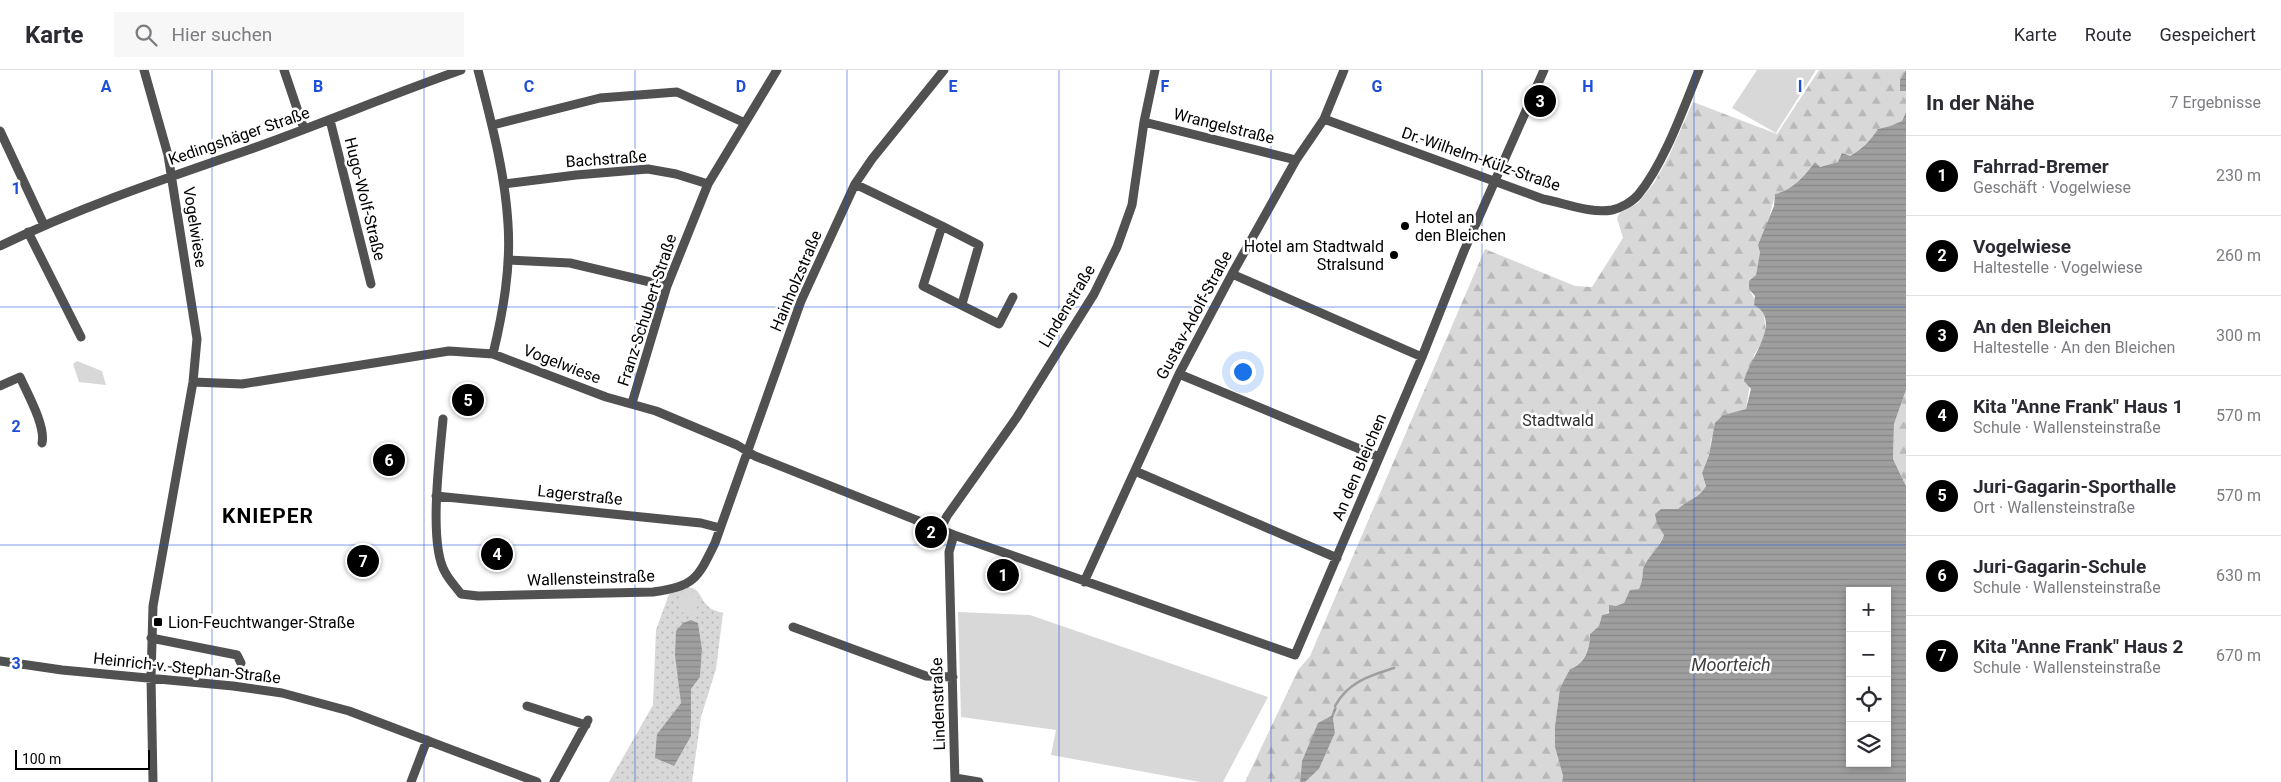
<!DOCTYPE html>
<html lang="de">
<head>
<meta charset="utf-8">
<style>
  body { margin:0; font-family:Roboto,sans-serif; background:#f7f7f7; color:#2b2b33 }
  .controls { position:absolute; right:15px; bottom:15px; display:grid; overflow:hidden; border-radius:0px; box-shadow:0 2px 8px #0003 }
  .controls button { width:45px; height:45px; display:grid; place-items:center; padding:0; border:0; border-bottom:1px solid #e1e1e2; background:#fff; color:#2b2b33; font:25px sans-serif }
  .scale { position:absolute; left:15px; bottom:12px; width:135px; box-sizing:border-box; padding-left:5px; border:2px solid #000; border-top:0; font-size:14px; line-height:18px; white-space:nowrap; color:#000; -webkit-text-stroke:4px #fff; paint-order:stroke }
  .you { position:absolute; left:1242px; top:301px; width:18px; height:18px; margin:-12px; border:4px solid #fff; border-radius:50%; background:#1a73e8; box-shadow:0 0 0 8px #1a73e833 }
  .badge { display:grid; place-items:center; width:32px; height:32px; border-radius:50%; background:#000; color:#fff; font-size:16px; font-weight:700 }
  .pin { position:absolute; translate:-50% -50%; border:2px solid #fff; box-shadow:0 1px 5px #0006 }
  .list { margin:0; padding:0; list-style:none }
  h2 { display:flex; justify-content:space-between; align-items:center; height:65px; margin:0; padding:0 20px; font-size:21px }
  h2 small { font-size:16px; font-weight:400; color:#7c7c81 }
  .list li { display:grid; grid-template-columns:32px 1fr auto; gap:15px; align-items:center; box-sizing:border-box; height:80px; padding:0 20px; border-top:1px solid #e1e1e2 }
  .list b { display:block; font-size:19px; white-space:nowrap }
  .list p { margin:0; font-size:16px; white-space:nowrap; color:#7c7c81 }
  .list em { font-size:16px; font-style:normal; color:#7c7c81 }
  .icon { flex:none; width:28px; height:28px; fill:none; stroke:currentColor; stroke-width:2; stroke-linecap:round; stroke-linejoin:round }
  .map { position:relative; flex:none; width:1906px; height:712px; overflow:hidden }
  header { display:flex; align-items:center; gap:30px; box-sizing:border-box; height:70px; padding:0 25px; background:#fff; border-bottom:1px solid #e1e1e2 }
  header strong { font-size:24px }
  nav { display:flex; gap:28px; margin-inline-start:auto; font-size:18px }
  .search { width:350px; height:45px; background:#f7f7f7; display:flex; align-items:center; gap:12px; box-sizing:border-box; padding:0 18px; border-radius:0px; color:#7c7c81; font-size:19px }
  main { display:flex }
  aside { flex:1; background:#fff }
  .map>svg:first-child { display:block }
  .grass { fill:url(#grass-dots); fill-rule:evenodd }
  .forest { fill:url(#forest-firs) }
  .green { fill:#d8d8d8 }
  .water { fill:url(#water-rules); fill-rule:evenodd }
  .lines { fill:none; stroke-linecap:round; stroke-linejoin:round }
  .stream { stroke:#9f9f9f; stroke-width:2.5 }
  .minor { stroke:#515151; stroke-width:9 }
  .grid { fill:none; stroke:#1d4ed8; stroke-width:1; stroke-opacity:0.55 }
  .poi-dot { fill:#000; stroke:#fff; stroke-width:2 }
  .labels { text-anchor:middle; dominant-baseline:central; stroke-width:5; stroke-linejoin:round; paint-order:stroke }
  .street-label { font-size:16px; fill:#000; stroke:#fff }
  .poi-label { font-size:16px; fill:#000; stroke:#fff; text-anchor:start }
  .park-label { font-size:16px; fill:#2f2f2f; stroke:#fff }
  .water-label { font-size:18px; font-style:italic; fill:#404040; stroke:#fff }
  .district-label { font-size:21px; font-weight:bold; letter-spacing:1px; fill:#000; stroke:#fff }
  .grid-label { font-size:16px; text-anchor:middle; font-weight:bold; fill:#1d4ed8; stroke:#fff; stroke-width:5; stroke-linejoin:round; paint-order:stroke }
</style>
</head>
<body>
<header>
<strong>Karte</strong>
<div class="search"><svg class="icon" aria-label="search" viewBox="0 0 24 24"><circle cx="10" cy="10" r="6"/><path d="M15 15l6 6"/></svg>Hier suchen</div>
<nav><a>Karte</a><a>Route</a><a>Gespeichert</a></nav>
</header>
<main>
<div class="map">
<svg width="1906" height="712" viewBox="0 0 1906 712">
  <defs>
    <pattern id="grass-dots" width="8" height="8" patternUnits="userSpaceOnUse" patternTransform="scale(1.25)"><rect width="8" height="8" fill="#d8d8d8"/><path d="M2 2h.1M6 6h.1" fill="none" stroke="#b8b8b8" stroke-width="1.8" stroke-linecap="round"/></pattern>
    <pattern id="forest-firs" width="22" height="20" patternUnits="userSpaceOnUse" patternTransform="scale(1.25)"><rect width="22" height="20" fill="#d8d8d8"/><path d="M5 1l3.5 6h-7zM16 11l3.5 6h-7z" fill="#b8b8b8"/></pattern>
    <pattern id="water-rules" width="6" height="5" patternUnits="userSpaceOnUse" patternTransform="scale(1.25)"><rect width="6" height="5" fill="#9f9f9f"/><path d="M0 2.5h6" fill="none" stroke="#878787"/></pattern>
  </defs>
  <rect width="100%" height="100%" fill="#fff"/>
  <path class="grass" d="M687,517C701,518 699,528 708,536C711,540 718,541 723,543L716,599L701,647L692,712H609L653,635L656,560L669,524ZM702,580L700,607L691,619L690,638L657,664L681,633L680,609Z"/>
  <path class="forest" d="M1819,0H1906L1900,10V21H1906V42L1902,51L1890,56L1878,59C1864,80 1845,92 1819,97L1815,92C1805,105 1792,120 1775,125L1760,182L1756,205L1749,219L1764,245L1766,266L1754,285L1746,339L1723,345L1711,370L1709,385L1702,403L1706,416C1697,430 1690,428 1678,439H1661L1657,454L1664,464C1660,478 1646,488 1643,499C1642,507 1643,511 1639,519L1630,521L1624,533C1616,536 1611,542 1602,545L1599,556L1590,564C1590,579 1584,594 1570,599L1560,618L1555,656V677L1563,706L1562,712H1305L1319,699L1335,663L1333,648L1337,638L1335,637L1331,646L1318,654L1302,691L1300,712H1245L1298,600L1310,586L1485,179L1575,216L1592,217L1623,168L1617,148L1620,143L1638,133L1654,113L1669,86L1693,32L1777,64Z
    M1906,320V416L1893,389L1894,354Z"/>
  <path class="green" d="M1757,0H1816L1776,63L1732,38Z
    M77,291L102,301L106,315L79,312L73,294Z
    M684,521L698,523L696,544L679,542L681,523Z
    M958,542L1030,545L1268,627L1223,712H1200L1051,685L1056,660L961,647Z"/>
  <path class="water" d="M1906,0V21H1900V10Z
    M1906,42V320L1894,354L1893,389L1906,416V712H1562L1563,706L1555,677V656L1560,618L1570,599C1585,594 1590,579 1590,564L1599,556L1602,545L1609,543V535L1616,536L1624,533L1630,520L1639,519C1643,510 1642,507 1643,499C1646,488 1660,478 1664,465L1657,454L1655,444L1661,439H1678C1690,428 1697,430 1706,416L1702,403L1709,385L1715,353L1723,345L1746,339L1751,319L1744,311C1748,290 1784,251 1754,235L1755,226L1749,219V211L1756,205L1760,182L1758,175L1774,136L1775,124C1792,121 1805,105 1815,92L1820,97L1838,92L1842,83L1850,86C1862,79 1870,71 1878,59L1890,56L1902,51ZM1850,521H1887V693H1850Z
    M691,550L698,553L702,580L700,607L691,619V666L674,696L655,688L657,664L681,633L675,585L676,561L683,553Z
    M1335,636L1337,638L1333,648L1335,663L1319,699L1305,712H1300L1302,691L1318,653L1331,646Z"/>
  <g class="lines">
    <path class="stream" d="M1335,636C1348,612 1369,606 1394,598"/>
    <path class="minor" d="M144,0L168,85L197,269L193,312L153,536L151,608L153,712
      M284,0L304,59
      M478,0C491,51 505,102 508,154C511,198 503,242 493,284
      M1324,49L1543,129C1564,133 1591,144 1612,140C1621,138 1632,132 1638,125C1664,94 1684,37 1699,0
      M330,50L371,214
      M1144,52L1296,90
      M493,55L600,28L677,22L745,53
      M0,61L44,155
      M504,114L576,105L648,99L676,104L708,114
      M855,114L942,156L923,216L999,254L1013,227
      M942,156L979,175L962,234
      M28,162L81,267
      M0,176C80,137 164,109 248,80C319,55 389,25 461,0
      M508,190L570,193L667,216
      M1232,204L1422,287
      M1179,304L1379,387
      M193,312L242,314L449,281L493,284L606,327L656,341L737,375L755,386L954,465L1295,585L1422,287L1464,181L1544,0
      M0,316L20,307C27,323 46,356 42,373
      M632,333L667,216L708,114L777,0
      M443,349C440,384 428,473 445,502C449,510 456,517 461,524L478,526L653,522C694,516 697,510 715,473L801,231L855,114L872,89L944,0
      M1135,401L1337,488
      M436,426L701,453L720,458
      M940,460L947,446L1017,347L1094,224L1117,177L1132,135L1144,52L1155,0
      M954,465L949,482L955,712
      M1084,512L1179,304L1232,204L1296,90L1324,49L1344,0
      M793,557L926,606L953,607
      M151,568L237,585L241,593
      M0,591L62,600L233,616L282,623L349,641L537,712
      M527,636L586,655
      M955,708L979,712
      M411,712L427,670
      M554,712L588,650"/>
  </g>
  <path class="grid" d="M212,0V712M424,0V712M635,0V712M847,0V712M1059,0V712M1271,0V712M1482,0V712M1694,0V712M0,237H1906M0,475H1906"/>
  <g class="poi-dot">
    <circle cx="1405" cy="156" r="5"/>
    <circle cx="1394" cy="185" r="5"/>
    <rect x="153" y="547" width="10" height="10" rx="2.5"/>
  </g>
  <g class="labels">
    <g class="street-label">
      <text transform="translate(1224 56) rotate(14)">Wrangelstraße</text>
      <text transform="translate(239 66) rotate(-19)">Kedingshäger Straße</text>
      <text transform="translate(606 89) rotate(-4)">Bachstraße</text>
      <text transform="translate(1481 89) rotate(19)">Dr.-Wilhelm-Külz-Straße</text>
      <text transform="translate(365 129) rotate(76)">Hugo-Wolf-Straße</text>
      <text transform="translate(195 157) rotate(81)">Vogelwiese</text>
      <text transform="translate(796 211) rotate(-67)">Hainholzstraße</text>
      <text transform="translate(1067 236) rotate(-59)">Lindenstraße</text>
      <text transform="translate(647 240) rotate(-72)">Franz-Schubert-Straße</text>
      <text transform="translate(1194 245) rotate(-62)">Gustav-Adolf-Straße</text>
      <text transform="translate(562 294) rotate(21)">Vogelwiese</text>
      <text transform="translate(1359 397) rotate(-67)">An den Bleichen</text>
      <text transform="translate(580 425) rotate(6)">Lagerstraße</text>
      <text transform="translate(591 508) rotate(-2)">Wallensteinstraße</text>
      <text transform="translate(187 598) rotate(6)">Heinrich-v.-Stephan-Straße</text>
      <text transform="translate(938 634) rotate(-92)">Lindenstraße</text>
    </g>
    <g class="poi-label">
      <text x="1415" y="147">Hotel an<tspan x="1415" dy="18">den Bleichen</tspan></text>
      <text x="1384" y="176" text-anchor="end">Hotel am Stadtwald<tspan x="1384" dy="18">Stralsund</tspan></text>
      <text x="168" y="552">Lion-Feuchtwanger-Straße</text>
    </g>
    <g class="park-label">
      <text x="1558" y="350">Stadtwald</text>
    </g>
    <g class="water-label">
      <text x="1731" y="594">Moorteich</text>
    </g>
    <g class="district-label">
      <text x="268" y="446">KNIEPER</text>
    </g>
  </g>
  <g class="grid-label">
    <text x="106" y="22">A</text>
    <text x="318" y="22">B</text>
    <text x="529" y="22">C</text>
    <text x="741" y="22">D</text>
    <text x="953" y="22">E</text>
    <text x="1165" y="22">F</text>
    <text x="1377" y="22">G</text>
    <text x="1588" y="22">H</text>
    <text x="1800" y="22">I</text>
    <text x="16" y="124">1</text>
    <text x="16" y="362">2</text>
    <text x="16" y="599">3</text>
  </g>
</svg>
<div class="controls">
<button>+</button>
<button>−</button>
<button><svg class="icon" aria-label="locate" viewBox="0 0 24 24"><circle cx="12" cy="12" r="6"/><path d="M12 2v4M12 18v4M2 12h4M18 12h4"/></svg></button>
<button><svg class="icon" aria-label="layers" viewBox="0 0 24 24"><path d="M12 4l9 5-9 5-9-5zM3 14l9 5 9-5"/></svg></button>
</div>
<div class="scale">100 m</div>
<div class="you"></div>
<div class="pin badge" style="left:1003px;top:505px">1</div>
<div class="pin badge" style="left:931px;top:462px">2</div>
<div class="pin badge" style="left:1540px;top:31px">3</div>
<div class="pin badge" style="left:497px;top:484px">4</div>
<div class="pin badge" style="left:468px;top:330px">5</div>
<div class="pin badge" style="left:389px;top:390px">6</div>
<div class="pin badge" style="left:363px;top:491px">7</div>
</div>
<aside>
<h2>In der Nähe<small>7 Ergebnisse</small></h2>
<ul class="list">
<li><span class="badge">1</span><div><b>Fahrrad-Bremer</b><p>Geschäft · Vogelwiese</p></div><em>230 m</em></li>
<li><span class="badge">2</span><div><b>Vogelwiese</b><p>Haltestelle · Vogelwiese</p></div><em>260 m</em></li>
<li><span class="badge">3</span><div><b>An den Bleichen</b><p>Haltestelle · An den Bleichen</p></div><em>300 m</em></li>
<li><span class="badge">4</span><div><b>Kita &quot;Anne Frank&quot; Haus 1</b><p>Schule · Wallensteinstraße</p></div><em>570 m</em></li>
<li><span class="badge">5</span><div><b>Juri-Gagarin-Sporthalle</b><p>Ort · Wallensteinstraße</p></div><em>570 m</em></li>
<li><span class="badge">6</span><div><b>Juri-Gagarin-Schule</b><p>Schule · Wallensteinstraße</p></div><em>630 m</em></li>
<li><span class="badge">7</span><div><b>Kita &quot;Anne Frank&quot; Haus 2</b><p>Schule · Wallensteinstraße</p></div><em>670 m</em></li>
</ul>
</aside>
</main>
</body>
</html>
